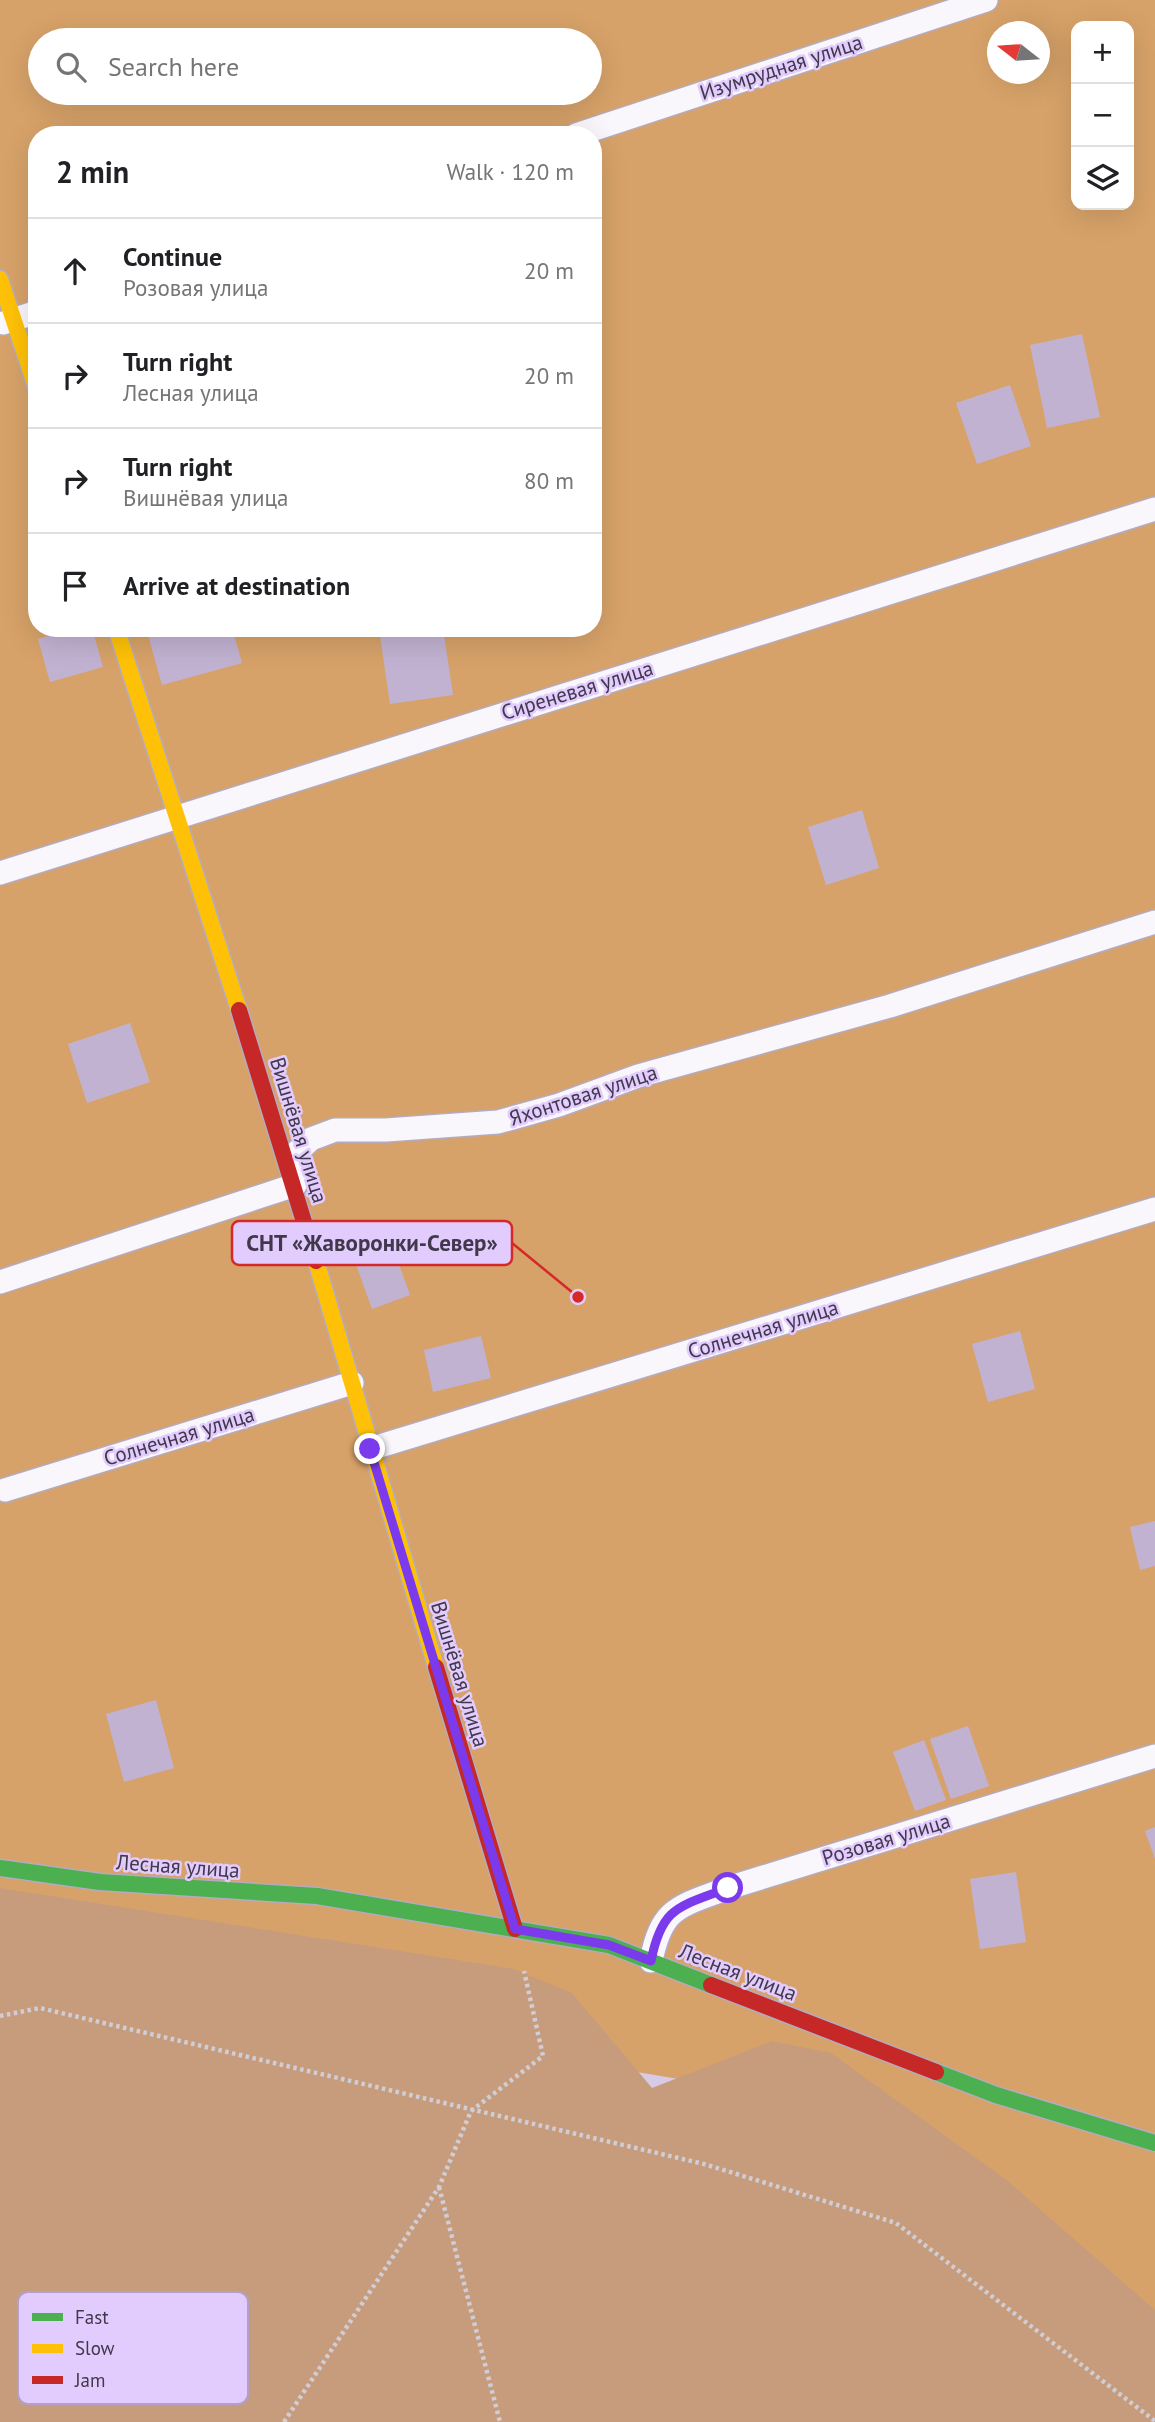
<!DOCTYPE html>
<html lang="en">
<head>
<meta charset="utf-8">
<style>
  body { margin:0; font-family:"PT Sans",sans-serif; background:#f2f2f2; color:#202124 }
  .controls { position:absolute; right:21px; top:21px; display:grid; overflow:hidden; border-radius:14px; box-shadow:0 7px 28px #0002 }
  .controls button { width:63px; height:63px; display:grid; place-items:center; padding:0; border:0; border-bottom:2px solid #e0e0e0; background:#fff; color:#202124; font:35px sans-serif }
  .compass { position:absolute; left:987px; top:21px; width:63px; height:63px; border-radius:50%; background:#fff; box-shadow:0 7px 28px #0002; rotate:287deg }
  .stop { position:absolute; width:21px; height:21px; margin:-16px; border:5px solid #7c3aed; border-radius:50%; background:#fff }
  .stop.end { background:#7c3aed; border-color:#fff; box-shadow:0 2px 7px #0008 }
  .list { margin:0; padding:0; list-style:none }
  h2 { display:flex; justify-content:space-between; align-items:center; height:91px; margin:0; padding:0 28px; font-size:30px }
  h2 small { font-size:23px; font-weight:400; color:#757577 }
  .list li { display:grid; grid-template-columns:46px 1fr auto; gap:21px; align-items:center; box-sizing:border-box; height:105px; padding:0 28px; border-top:2px solid #e0e0e0 }
  .list b { display:block; font-size:26px; white-space:nowrap }
  .list p { margin:0; font-size:23px; white-space:nowrap; color:#757577 }
  .list em { font-size:23px; font-style:normal; color:#757577 }
  .icon { flex:none; width:38px; height:38px; fill:none; stroke:currentColor; stroke-width:2; stroke-linecap:round; stroke-linejoin:round }
  .map { position:relative; flex:none; width:1155px; height:2422px; overflow:hidden }
  .search { position:absolute; background:#fff; box-shadow:0 7px 28px #0002; left:28px; top:28px; width:574px; height:77px; display:flex; align-items:center; gap:18px; box-sizing:border-box; padding:0 24px; border-radius:38px; color:#757577; font-size:26px }
  .panel { position:absolute; background:#fff; box-shadow:0 7px 28px #0002; left:28px; top:126px; width:574px; height:511px; border-radius:28px }
  .map>svg:first-child { display:block }
  .green { fill:#d7a269; fill-rule:evenodd }
  .forest { fill:#c69c7d }
  .building { fill:#c2b2d2 }
  .lines { fill:none; stroke-linecap:round; stroke-linejoin:round }
  .lane-casing { stroke:#b4abbf; stroke-width:26 }
  .fast-casing { stroke:#b4abbf; stroke-width:19 }
  .slow-casing { stroke:#b4abbf; stroke-width:19 }
  .jam-casing { stroke:#b4abbf; stroke-width:19 }
  .path { stroke:#d1cdd5; stroke-width:4.5; stroke-dasharray:3.5 3.5; stroke-linecap:butt }
  .lane { stroke:#f9f7fb; stroke-width:23 }
  .fast { stroke:#4caf50; stroke-width:16 }
  .slow { stroke:#ffc107; stroke-width:16 }
  .jam { stroke:#c62828; stroke-width:16 }
  .route { stroke:#7c3aed; stroke-width:9 }
  .labels { text-anchor:middle; dominant-baseline:central; stroke-width:5; stroke-linejoin:round; paint-order:stroke }
  .street-label { font-size:21px; fill:#41384c; stroke:#e2ccfd }
  .key { fill:#e2ccfd; stroke:#b2a0c8; stroke-width:2 }
  .key-label { font-size:19px; fill:#41384c }
  .leader { fill:none; stroke:#d62828; stroke-width:2.5 }
  .callout-dot { fill:#d62828; stroke:#e2ccfd; stroke-width:2.5 }
  .callout { fill:#e2ccfd; stroke:#d62828; stroke-width:2.5 }
  .callout-label { font-size:23px; text-anchor:middle; font-weight:bold; fill:#41384c }
</style>
</head>
<body>
<div class="map">
<svg width="1155" height="2422" viewBox="0 0 1155 2422">
  <rect width="100%" height="100%" fill="#d6cae5"/>
  <path class="green" d="M0,0H1155V2383L841,2106L0,1966ZM1076,26H1129V205H1076ZM998,32H1040V74H998ZM40,40H590V93H40ZM37,135H593V628H37Z"/>
  <path class="forest" d="M0,1888L514,1969L572,1993L652,2088L772,2041L831,2053L1009,2182L1155,2310V2422H0Z"/>
  <path class="building" d="M1082,334L1100,417L1047,428L1030,345Z
    M1010,385L1031,446L977,464L956,403Z
    M75,628H92L103,667L50,682L38,639Z
    M146,628H232L242,663L162,685Z
    M382,628H443L453,695L390,704L379,629Z
    M862,810L879,868L826,885L808,827Z
    M130,1023L150,1082L87,1103L68,1044Z
    M392,1245L410,1295L372,1309L354,1259Z
    M1020,1331L1035,1389L988,1402L972,1344Z
    M481,1336L491,1378L433,1392L424,1350Z
    M1155,1521V1566L1140,1570L1130,1527Z
    M156,1700L174,1768L124,1782L106,1714Z
    M968,1726L989,1786L951,1799L930,1739Z
    M924,1740L946,1800L915,1811L893,1752Z
    M1155,1827V1859L1145,1831Z
    M1016,1872L1026,1942L980,1949L970,1879Z"/>
  <g class="lines">
    <g class="lane-casing">
      <path id="lane" d="M576,135L986,0
        M3,323L37,312
        M0,873L1155,509
        M0,1282L295,1185L297,1152L311,1139L335,1130H386L498,1122L559,1105L638,1076L890,1006L1155,922
        M370,1449L1155,1209
        M5,1490L352,1383
        M651,1961C662,1906 679,1907 728,1888L1155,1756"/>
    </g>
    <g class="fast-casing">
      <path id="fast" d="M0,1868L100,1882L317,1896L609,1945L711,1985
        M936,2072L996,2095L1155,2143"/>
    </g>
    <g class="slow-casing">
      <path id="slow" d="M0,279L37,390
        M116,628L239,1010
        M316,1261L436,1667"/>
    </g>
    <g class="jam-casing">
      <path id="jam" d="M239,1010L316,1261
        M436,1667L515,1929
        M711,1985L936,2072"/>
    </g>
    <path class="path" d="M0,2016L40,2008L704,2164L896,2223L1155,2421
      M439,2187L500,2422
      M284,2422L439,2187L471,2111L543,2056L524,1971"/>
    <use href="#lane" class="lane"/>
    <use href="#fast" class="fast"/>
    <use href="#slow" class="slow"/>
    <use href="#jam" class="jam"/>
  </g>
  <g class="lines">
    <path class="route" d="M370,1449L515,1929L609,1945L651,1961C662,1906 679,1907 728,1888"/>
  </g>
  <g class="labels">
    <g class="street-label">
      <text transform="translate(781 67) rotate(-18)">Изумрудная улица</text>
      <text transform="translate(577 690) rotate(-17)">Сиреневая улица</text>
      <text transform="translate(583 1095) rotate(-18)">Яхонтовая улица</text>
      <text transform="translate(299 1130) rotate(73)">Вишнёвая улица</text>
      <text transform="translate(763 1329) rotate(-17)">Солнечная улица</text>
      <text transform="translate(179 1436) rotate(-17)">Солнечная улица</text>
      <text transform="translate(460 1674) rotate(73)">Вишнёвая улица</text>
      <text transform="translate(886 1839) rotate(-17)">Розовая улица</text>
      <text transform="translate(178 1866) rotate(4)">Лесная улица</text>
      <text transform="translate(738 1972) rotate(21)">Лесная улица</text>
    </g>
  </g>
  <rect x="18" y="2292" width="230" height="112" rx="10" class="key"/>
  <rect x="32" y="2313" width="31" height="8" fill="#4caf50"/>
  <rect x="32" y="2344" width="31" height="9" fill="#ffc107"/>
  <rect x="32" y="2376" width="31" height="8" fill="#c62828"/>
  <g class="key-label">
    <text x="75" y="2324">Fast</text>
    <text x="75" y="2355">Slow</text>
    <text x="75" y="2387">Jam</text>
  </g>
  <path class="leader" d="M578 1297L512 1243"/>
  <circle class="callout-dot" cx="578" cy="1297" r="7"/>
  <rect class="callout" x="232" y="1221" width="280" height="44" rx="7"/>
  <g class="callout-label">
    <text x="372" y="1251">СНТ «Жаворонки-Север»</text>
  </g>
</svg>
<div class="controls">
<button>+</button>
<button>−</button>
<button><svg class="icon" aria-label="layers" viewBox="0 0 24 24"><path d="M12 4l9 5-9 5-9-5zM3 14l9 5 9-5"/></svg></button>
</div>
<svg class="compass" viewBox="-18 -18 36 36"><path d="M0-13l5 13h-10z" fill="#e53935"/><path d="M0 13l5-13h-10z" fill="#757577"/></svg>
<div class="stop" style="left:728px;top:1888px"></div>
<div class="stop end" style="left:370px;top:1449px"></div>
<div class="search"><svg class="icon" aria-label="search" viewBox="0 0 24 24"><circle cx="10" cy="10" r="6"/><path d="M15 15l6 6"/></svg>Search here</div>
<section class="panel">
<h2>2 min<small>Walk · 120 m</small></h2>
<ul class="list">
<li><svg class="icon" aria-label="ahead" viewBox="0 0 24 24"><path d="M12 20V5M6 11l6-6 6 6"/></svg><div><b>Continue</b><p>Розовая улица</p></div><em>20 m</em></li>
<li><svg class="icon" aria-label="right" viewBox="0 0 24 24"><path d="M7 20v-9h11M14 6l5 5-5 5"/></svg><div><b>Turn right</b><p>Лесная улица</p></div><em>20 m</em></li>
<li><svg class="icon" aria-label="right" viewBox="0 0 24 24"><path d="M7 20v-9h11M14 6l5 5-5 5"/></svg><div><b>Turn right</b><p>Вишнёвая улица</p></div><em>80 m</em></li>
<li><svg class="icon" aria-label="arrive" viewBox="0 0 24 24"><path d="M6 21V4h12l-3 4 3 4H6"/></svg><div><b>Arrive at destination</b></div></li>
</ul>
</section>
</div>
</body>
</html>
